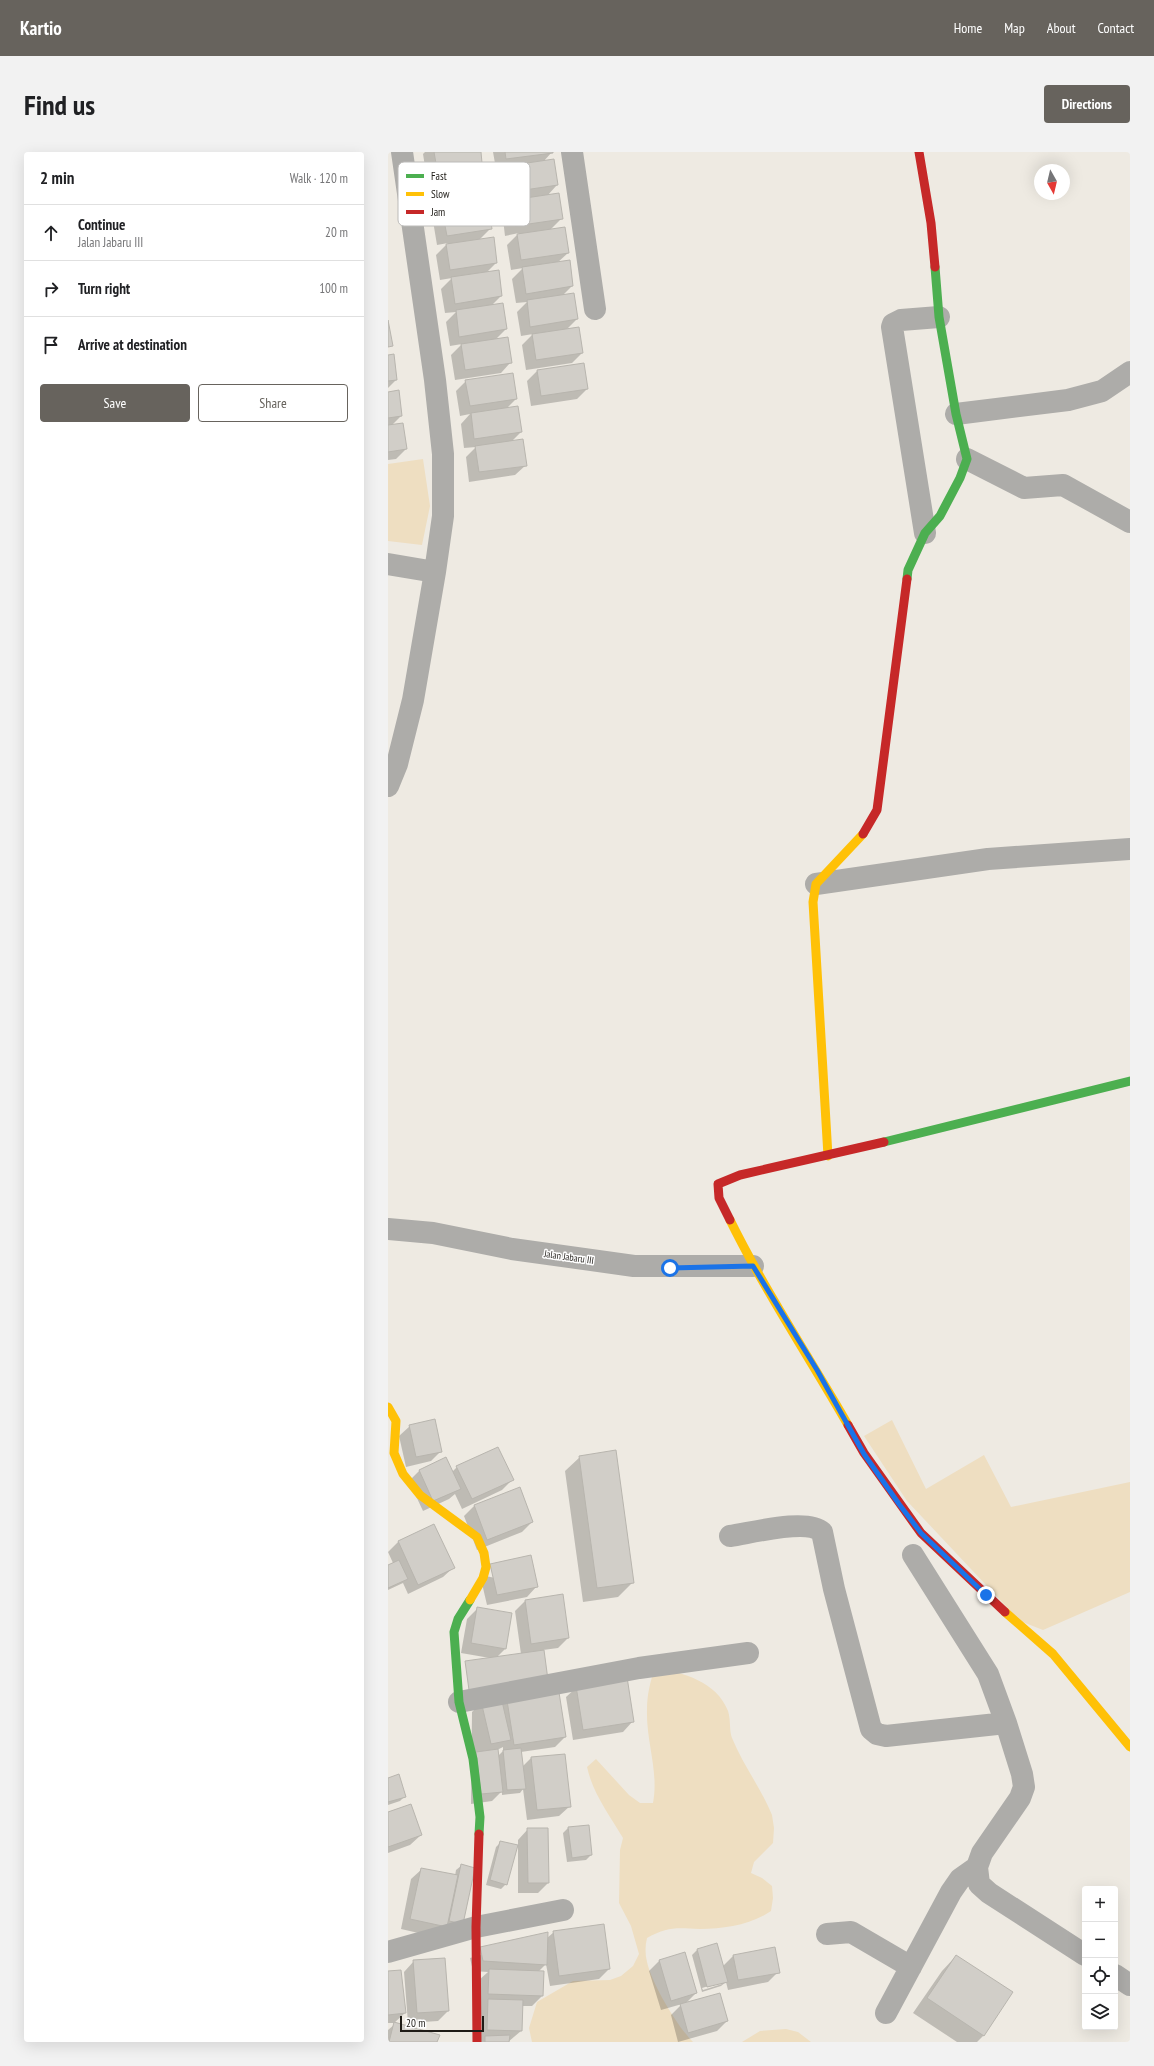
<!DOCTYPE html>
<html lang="en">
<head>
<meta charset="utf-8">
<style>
  body { margin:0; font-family:"PT Sans Narrow",sans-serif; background:#f2f2f2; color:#202124 }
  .controls { position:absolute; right:12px; bottom:12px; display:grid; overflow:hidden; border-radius:4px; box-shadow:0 4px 16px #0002 }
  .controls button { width:36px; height:36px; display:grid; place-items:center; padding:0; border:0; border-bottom:1px solid #e0e0e0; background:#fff; color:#202124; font:20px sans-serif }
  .compass { position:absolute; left:646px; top:12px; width:36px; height:36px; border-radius:50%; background:#fff; box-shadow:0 4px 16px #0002; rotate:172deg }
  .scale { position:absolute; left:12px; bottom:10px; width:84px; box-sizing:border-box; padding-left:4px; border:2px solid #1e1b16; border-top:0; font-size:11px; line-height:14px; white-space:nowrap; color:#1e1b16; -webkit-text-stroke:3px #fff; paint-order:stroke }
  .stop { position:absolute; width:12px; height:12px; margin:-9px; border:3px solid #1a73e8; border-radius:50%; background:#fff }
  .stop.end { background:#1a73e8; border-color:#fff; box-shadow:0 1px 4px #0008 }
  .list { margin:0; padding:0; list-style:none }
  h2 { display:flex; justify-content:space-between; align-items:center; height:52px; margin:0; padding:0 16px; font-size:17px }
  h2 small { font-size:13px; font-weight:400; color:#757577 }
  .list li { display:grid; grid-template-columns:26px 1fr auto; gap:12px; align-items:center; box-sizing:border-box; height:56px; padding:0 16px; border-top:1px solid #e0e0e0 }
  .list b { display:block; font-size:15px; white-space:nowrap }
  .list p { margin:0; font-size:13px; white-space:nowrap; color:#757577 }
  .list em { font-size:13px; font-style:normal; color:#757577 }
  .actions { display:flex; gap:8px; padding:12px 16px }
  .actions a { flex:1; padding:9px 0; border:1px solid #67635d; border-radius:4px; text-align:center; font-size:14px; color:#67635d }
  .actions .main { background:#67635d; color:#fff }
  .icon { flex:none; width:22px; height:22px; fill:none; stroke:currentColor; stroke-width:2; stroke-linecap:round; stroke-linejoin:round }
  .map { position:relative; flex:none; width:742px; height:1890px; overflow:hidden; border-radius:4px }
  header { display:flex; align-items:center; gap:24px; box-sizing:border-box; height:56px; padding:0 20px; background:#67635d; color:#fff }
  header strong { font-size:19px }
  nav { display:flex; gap:22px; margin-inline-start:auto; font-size:14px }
  .intro { display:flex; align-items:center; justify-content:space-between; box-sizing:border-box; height:96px; padding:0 24px }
  h1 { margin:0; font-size:28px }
  .button { padding:10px 18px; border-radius:4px; background:#67635d; color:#fff; font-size:14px; font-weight:700 }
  main { display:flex; gap:24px; padding:0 24px }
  aside { flex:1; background:#fff; border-radius:4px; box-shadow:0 4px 16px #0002 }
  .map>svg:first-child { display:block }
  .green { fill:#eedec1 }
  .shadow { fill:#0003; fill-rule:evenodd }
  .building { fill:#d1cec8; stroke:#b8b5ae }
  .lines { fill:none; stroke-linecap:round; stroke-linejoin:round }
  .street { stroke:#adaca9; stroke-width:22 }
  .fast { stroke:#4caf50; stroke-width:9 }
  .slow { stroke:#ffc107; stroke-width:9 }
  .jam { stroke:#c62828; stroke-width:9 }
  .route { stroke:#1a73e8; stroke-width:5 }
  .labels { text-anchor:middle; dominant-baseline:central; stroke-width:3; stroke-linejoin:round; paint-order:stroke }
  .street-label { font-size:10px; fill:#1e1b16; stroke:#fff }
  .key { fill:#fff; stroke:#bcbbb9; stroke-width:1 }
  .key-label { font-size:11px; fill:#1e1b16 }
</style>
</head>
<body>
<header>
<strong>Kartio</strong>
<nav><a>Home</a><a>Map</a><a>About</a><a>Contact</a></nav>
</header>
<div class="intro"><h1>Find us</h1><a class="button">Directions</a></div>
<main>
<aside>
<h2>2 min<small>Walk · 120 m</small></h2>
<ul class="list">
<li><svg class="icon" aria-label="ahead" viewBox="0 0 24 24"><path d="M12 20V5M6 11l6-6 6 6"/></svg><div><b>Continue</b><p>Jalan Jabaru III</p></div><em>20 m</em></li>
<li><svg class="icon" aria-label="right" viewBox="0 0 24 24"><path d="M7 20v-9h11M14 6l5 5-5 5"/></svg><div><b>Turn right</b></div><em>100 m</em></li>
<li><svg class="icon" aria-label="arrive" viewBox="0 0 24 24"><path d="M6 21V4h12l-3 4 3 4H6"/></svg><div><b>Arrive at destination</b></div></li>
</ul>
<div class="actions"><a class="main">Save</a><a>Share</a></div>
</aside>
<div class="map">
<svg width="742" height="1890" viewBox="0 0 742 1890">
  <rect width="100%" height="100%" fill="#eeeae2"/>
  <path class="green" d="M35,307L42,354L34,393L0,389V312Z
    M504,1268L538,1337L596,1303L623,1355L742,1330V1440L655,1478L632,1469L519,1349L476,1284Z
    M267,1516C295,1520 329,1530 340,1559C343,1568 341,1578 344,1586C355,1613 373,1636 384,1663L386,1676L385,1691L366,1710L363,1721L374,1726L384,1734L385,1746L383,1759C363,1773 336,1777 312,1777C289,1776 280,1774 259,1786C257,1794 257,1802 259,1810C264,1832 289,1874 305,1890H144L141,1876L149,1850L185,1829L222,1828L233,1824L245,1814L251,1802L243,1774L231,1751L232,1698L235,1686C221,1662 205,1642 199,1615L208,1607L241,1643L252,1651H265C271,1619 258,1590 259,1558C259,1543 262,1530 267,1516Z
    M398,1877L410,1880L423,1890H354L372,1879Z"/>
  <path class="shadow" d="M37,0H92L93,10L84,20L98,43L87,54L103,76L91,88L108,111L98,121L113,144L103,154L118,177L107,188L123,210L113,221L67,228L63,203L74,192L62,194L58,170L68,160L57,161L53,137L64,126L52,128L48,103L60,91L49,93L45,69L55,58L44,60L40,35L50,25L39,27L35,2Z
    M105,0H164L155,10L169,33L159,44L174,66L162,78L180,101L169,111L181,109L184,134L174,144L189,167L178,178L194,201L184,211L138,218L134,193L145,182L133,184L129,160L139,150L128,151L124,127L135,116L123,118L119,93L131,81L117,84L114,59L125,48L113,50L109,25L119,16L108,17Z
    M0,204L8,228L0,236Z
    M149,219L199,237L189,247L143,254L139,229Z
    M78,229L128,247L119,256L133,280L123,290L138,313L127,323L81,330L78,305L88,295L76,296L73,272L82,262L72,264L68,239Z
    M0,241L13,264L3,274L18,297L8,307L0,308Z
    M22,1274L53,1299L43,1309L18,1315L11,1284Z
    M192,1305L245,1430L230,1445L195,1450L177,1319Z
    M58,1307L64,1320L69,1315L124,1328L114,1338L74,1357L67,1342L61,1347L35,1359L21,1329L31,1319Z
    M132,1336L144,1370L134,1380L89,1398L76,1364L86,1354Z
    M46,1373L66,1415L55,1425L20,1442L15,1431L0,1438V1414L5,1411L0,1400L10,1390Z
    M92,1423L149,1434L139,1445L99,1453Z
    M137,1449L180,1486L170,1496L155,1498L159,1527L177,1585L167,1595L133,1600L134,1615L143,1606L176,1603L182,1654L171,1664L139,1668L135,1637L132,1641L114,1643V1639L104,1649L83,1652L84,1560L94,1550L102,1506L73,1501L79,1467L90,1456L117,1497L108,1506L133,1502L127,1459ZM115,1595V1599L110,1604L109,1598Z
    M189,1535L245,1569L235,1580L185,1588L178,1545Z
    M0,1627L17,1644L12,1649L0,1653Z
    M0,1661L33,1683L22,1693L0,1701Z
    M180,1676L203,1703L198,1708L179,1710L175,1681Z
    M140,1677L160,1731L150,1741H130V1688Z
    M113,1690L118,1732L113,1737L98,1733L108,1695Z
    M73,1714L74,1772L48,1785L13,1777L23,1727L34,1717L67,1724L68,1718Z
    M166,1780L221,1817L211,1827L162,1834L158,1812L150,1820H155L154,1844L144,1854H133V1879L120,1890H93L91,1828L100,1820L85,1819L82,1806L159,1786Z
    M386,1796L390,1820L380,1830L340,1838L338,1830L333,1834L314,1840L304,1803L309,1798L334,1815L345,1804ZM334,1830V1832L315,1838L314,1836Z
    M296,1801L308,1841L297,1852L339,1869L329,1879L290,1890L283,1863L294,1852L273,1858L261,1819L271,1809Z
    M568,1804L596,1883L589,1890H569L525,1861L554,1819Z
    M26,1809L60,1859L50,1869L20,1871L16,1820Z
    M0,1820L17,1861L6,1871H0Z
    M7,1872L48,1890H0V1878Z"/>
  <path class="building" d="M46,0H93L94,11L49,17Z
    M117,0H165V1L118,7Z
    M166,7L170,33L123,40L119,14Z
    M171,41L175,67L127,74L124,48Z
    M100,51L104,77L59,84L54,58Z
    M177,75L181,101L133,108L129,82Z
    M106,85L109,111L62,118L58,92Z
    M182,108L185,134L138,142L134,115Z
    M111,118L114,144L67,152L63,125Z
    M186,141L190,167L142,175L139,148Z
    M115,151L119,177L71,185L68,158Z
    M0,168L5,194L0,195Z
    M191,175L195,201L148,208L144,182Z
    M120,185L124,211L77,218L73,192Z
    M6,202L9,228L0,229V203Z
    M196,211L200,237L153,244L149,218Z
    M125,221L129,247L82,254L77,228Z
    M11,238L14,264L0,266V240Z
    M130,254L134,280L86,287L83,261Z
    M15,271L19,297L0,300V273Z
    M135,287L139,314L91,320L87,294Z
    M47,1267L54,1300L28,1305L21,1273Z
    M110,1295L126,1328L84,1347L68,1314Z
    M228,1298L246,1431L209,1436L191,1304Z
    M58,1305L73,1337L45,1349L31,1318Z
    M132,1335L145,1370L99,1388L86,1353Z
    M46,1372L67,1416L30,1433L10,1389Z
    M143,1403L150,1435L109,1443L102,1412Z
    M11,1408L20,1427L0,1436V1413Z
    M175,1442L181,1486L143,1492L137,1448Z
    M89,1455L124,1461L118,1497L83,1491Z
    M156,1498L160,1528L81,1538L77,1509Z
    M239,1525L246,1570L195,1578L188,1534Z
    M170,1534L178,1585L126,1593L118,1542Z
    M113,1545L123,1588L103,1592L93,1549Z
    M133,1596L138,1637L119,1638L115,1598Z
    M110,1597L115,1640L93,1642L88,1600Z
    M177,1602L183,1655L149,1658L143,1605Z
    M11,1622L18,1645L0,1650V1626Z
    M23,1652L34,1683L0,1695V1660Z
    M201,1673L204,1703L184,1706L180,1675Z
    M139,1676H160L161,1731H140Z
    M112,1689L130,1693L119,1733L102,1728Z
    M73,1712L87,1716L75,1772L61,1769Z
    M33,1716L70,1723L59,1775L22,1767Z
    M216,1772L222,1817L171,1824L165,1779Z
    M160,1780L159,1813L95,1809L92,1795Z
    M329,1791L340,1830L319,1835L309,1797Z
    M387,1795L392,1821L350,1828L345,1803Z
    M297,1800L309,1841L283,1849L271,1808Z
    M568,1803L625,1840L596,1884L539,1846Z
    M57,1806L61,1859L29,1861L25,1808Z
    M101,1817L156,1819L155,1844L100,1842Z
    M13,1818L18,1861L0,1863V1819Z
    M332,1841L340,1869L300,1881L292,1852Z
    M100,1847L135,1848L134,1879L99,1878Z
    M6,1870L52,1883L49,1890H1Z
    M122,1883L121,1890H97V1884Z"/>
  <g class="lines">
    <path class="street" d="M184,0L207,157
      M568,262L680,248L714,239L742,220
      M579,307L636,336L675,333L742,370
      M537,381L504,175L505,172L513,168L551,165
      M0,412L47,420
      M0,634L9,612L25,548L47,420L55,364V302L47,228L14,0
      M428,732L600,707L742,697
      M0,1077L45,1081L124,1097L246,1114H365
      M342,1384C363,1381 419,1366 434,1380L446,1437L483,1577L489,1582L498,1584L618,1571
      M525,1403L600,1522L618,1571L634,1622L636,1635L632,1646L594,1701L589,1715L591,1732L601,1741L697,1803
      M71,1550L251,1516L360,1501
      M439,1782L463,1780L523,1815
      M0,1800L88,1775L175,1758
      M727,1823L742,1833
      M498,1861L563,1740L572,1727L589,1715"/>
    <path class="fast" d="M519,427L520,418L537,381L552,364L572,326L579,307L568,262L551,165L547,115
      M496,990L742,929
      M82,1448L70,1467L66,1480L71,1550L85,1607L92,1665L91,1682"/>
    <path class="slow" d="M440,1004L425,750L428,732L475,682
      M342,1068C377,1139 421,1205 460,1273
      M0,1255L8,1269L6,1301L15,1322L32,1343L89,1385L96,1401L98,1415L95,1426L82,1448
      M617,1460L665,1502L742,1595"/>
    <path class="jam" d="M531,0L543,71L547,115
      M475,682L489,658L519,427
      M342,1068L331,1046L330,1032L352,1023L496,990
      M460,1273L476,1301L533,1381L617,1460
      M89,1890L88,1775L91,1682"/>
  </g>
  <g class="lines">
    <path class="route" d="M282,1116L365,1114L429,1218L476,1302L511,1352L533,1381L598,1443"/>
  </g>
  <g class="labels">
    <g class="street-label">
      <text transform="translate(181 1105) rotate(8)">Jalan Jabaru III</text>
    </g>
  </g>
  <rect x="10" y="10" width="132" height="64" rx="6" class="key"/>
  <rect x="18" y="22" width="18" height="4" fill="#4caf50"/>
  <rect x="18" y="40" width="18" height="4" fill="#ffc107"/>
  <rect x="18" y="58" width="18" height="4" fill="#c62828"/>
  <g class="key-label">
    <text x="43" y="28">Fast</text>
    <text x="43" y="46">Slow</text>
    <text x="43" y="64">Jam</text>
  </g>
</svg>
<div class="controls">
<button>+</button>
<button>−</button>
<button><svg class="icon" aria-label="locate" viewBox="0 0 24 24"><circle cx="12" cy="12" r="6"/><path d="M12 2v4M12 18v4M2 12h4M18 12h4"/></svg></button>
<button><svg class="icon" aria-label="layers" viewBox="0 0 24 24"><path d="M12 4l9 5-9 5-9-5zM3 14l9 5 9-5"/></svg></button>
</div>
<svg class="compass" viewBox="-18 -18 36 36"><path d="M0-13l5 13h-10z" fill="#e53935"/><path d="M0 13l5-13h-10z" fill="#757577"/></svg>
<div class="scale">20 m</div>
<div class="stop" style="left:282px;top:1116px"></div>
<div class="stop end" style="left:598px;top:1443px"></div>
</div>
</main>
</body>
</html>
